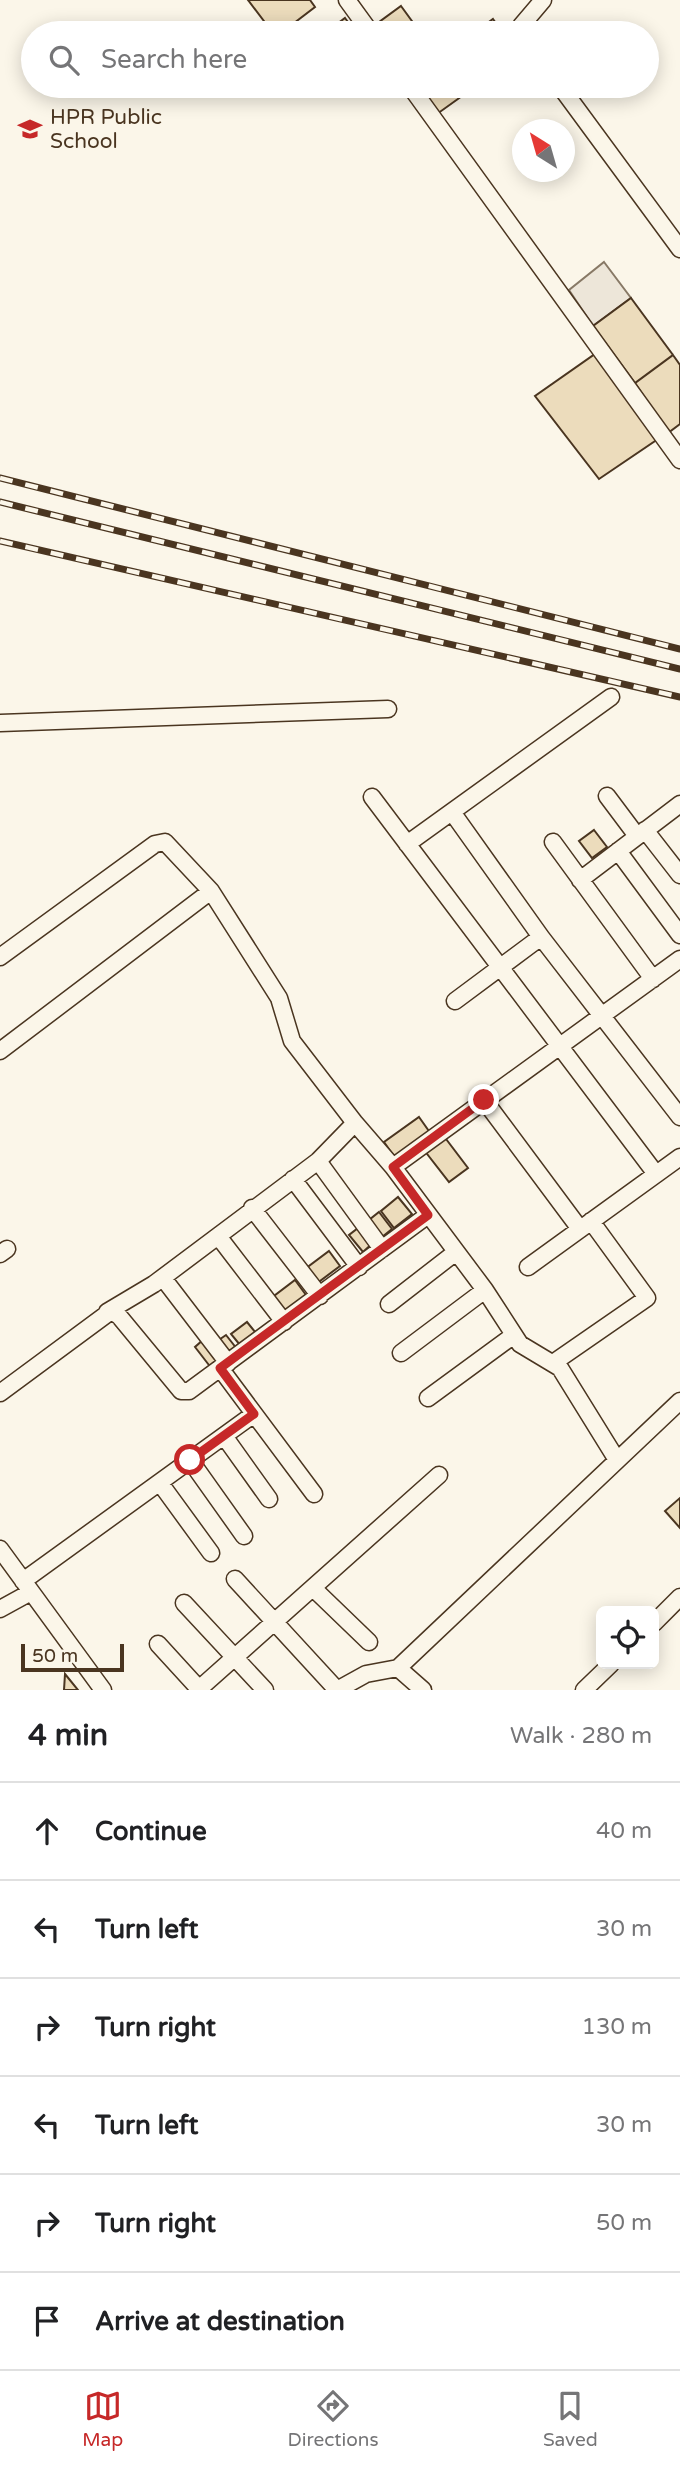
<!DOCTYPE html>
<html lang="en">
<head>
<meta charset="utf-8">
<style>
  body { margin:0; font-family:"Varela Round",sans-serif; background:#f6f6f6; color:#202124 }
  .controls { position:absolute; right:21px; bottom:21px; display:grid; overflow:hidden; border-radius:10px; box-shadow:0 4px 18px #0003 }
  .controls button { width:63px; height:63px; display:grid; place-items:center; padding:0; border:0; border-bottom:2px solid #e0e0e0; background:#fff; color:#202124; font:35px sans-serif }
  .compass { position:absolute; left:512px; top:119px; width:63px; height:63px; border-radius:50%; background:#fff; box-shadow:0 4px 18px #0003; rotate:323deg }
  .scale { position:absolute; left:21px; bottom:18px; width:103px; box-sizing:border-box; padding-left:7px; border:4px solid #4a3520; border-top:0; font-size:19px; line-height:24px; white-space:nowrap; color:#4a3520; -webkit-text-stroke:5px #fbf6e9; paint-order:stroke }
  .stop { position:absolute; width:21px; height:21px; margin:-16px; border:5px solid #c62828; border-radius:50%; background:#fff }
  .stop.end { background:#c62828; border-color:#fff; box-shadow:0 2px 7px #0008 }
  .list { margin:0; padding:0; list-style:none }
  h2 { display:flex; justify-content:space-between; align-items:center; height:91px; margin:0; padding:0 28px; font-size:30px }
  h2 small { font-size:23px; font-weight:400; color:#757577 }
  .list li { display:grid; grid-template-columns:46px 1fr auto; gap:21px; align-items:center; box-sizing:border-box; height:98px; padding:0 28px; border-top:2px solid #e0e0e0 }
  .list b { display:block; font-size:26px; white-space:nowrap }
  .list em { font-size:23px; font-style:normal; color:#757577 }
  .icon { flex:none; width:38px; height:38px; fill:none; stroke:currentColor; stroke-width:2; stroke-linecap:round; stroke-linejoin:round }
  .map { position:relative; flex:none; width:680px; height:1690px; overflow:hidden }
  .search { position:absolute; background:#fff; box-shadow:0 4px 18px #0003; left:21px; right:21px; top:21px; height:77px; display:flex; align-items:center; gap:18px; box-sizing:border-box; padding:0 24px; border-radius:38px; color:#757577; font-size:26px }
  .sheet { height:679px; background:#fff }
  nav { display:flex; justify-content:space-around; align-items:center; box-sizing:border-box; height:98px; border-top:2px solid #e0e0e0; background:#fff; font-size:19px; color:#757577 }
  nav a { display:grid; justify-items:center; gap:4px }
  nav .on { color:#c62828 }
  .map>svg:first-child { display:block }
  .green { fill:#ede6d9; stroke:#887966; stroke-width:2 }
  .building { fill:#ecdcbc; stroke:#4a3520; stroke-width:2 }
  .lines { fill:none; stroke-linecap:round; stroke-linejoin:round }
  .minor-casing { stroke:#4a3520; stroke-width:19 }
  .minor { stroke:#fbf6e9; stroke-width:16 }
  .rail-casing { stroke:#4a3520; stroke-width:7 }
  .rail { stroke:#fbf6e9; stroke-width:4.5; stroke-dasharray:13; stroke-linecap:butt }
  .route { stroke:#c62828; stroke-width:9 }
  .labels { text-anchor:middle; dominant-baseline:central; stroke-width:5; stroke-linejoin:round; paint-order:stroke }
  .poi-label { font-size:21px; fill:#4a3520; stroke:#fbf6e9; text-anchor:start }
</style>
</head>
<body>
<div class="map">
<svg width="680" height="1690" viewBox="0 0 680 1690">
  <rect width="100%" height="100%" fill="#fbf6e9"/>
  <path class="green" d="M604,262L631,298L593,326L569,290Z"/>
  <path class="building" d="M248,0H310L315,7L281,33H273Z
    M401,6L417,28L410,33H381L375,25Z
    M345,18L356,33H325Z
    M493,19L503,33H474Z
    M438,86H476L437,114L423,96Z
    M631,298L673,355L635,383L593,326Z
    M595,354L658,439L599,479L535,396Z
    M673,355L680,365V424L668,433L635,383Z
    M594,830L607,847L592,858L579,841Z
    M419,1117L431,1134L396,1159L384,1142Z
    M443,1135L468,1168L449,1182L424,1150Z
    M398,1197L412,1214L394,1228L381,1211Z
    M379,1212L392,1229L377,1241L364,1224Z
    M362,1225L375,1241L363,1252L349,1235Z
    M329,1251L340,1266L316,1284L305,1269Z
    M295,1280L306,1295L282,1314L270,1299Z
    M247,1322L256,1333L240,1345L231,1334Z
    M226,1335L237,1349L224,1358L213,1344Z
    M204,1339L222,1362L212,1369L195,1347Z
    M680,1498V1528L665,1511Z
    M65,1674L78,1690H64Z"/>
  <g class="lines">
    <g class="minor-casing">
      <path id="minor" d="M347,0L371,33
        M521,33V26L543,0
        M410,86L680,460
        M560,86L680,249
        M0,723L388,709
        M607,796L637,836
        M372,797L656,1174
        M452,812L541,937L680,1117
        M645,830L680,875
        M553,842L653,979
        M407,844L611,697
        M618,851L680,935
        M580,880L680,804
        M0,957L155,844L165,842L211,891L279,998L292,1041L355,1123L318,1161L154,1284L107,1312
        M455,1001L541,937
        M0,1051L211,891
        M484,1100L580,1229
        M355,1123L393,1167L485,1290L520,1344L560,1368L617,1460
        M318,1161L382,1249
        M393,1167L680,959
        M293,1179L359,1267
        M252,1208L320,1296
        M218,1236L284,1322
        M0,1254L7,1249
        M528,1267L680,1157
        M163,1278L228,1363
        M389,1304L456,1252
        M401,1353L485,1290
        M553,1363L647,1298L591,1221
        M220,1368L314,1494
        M0,1393L111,1311L119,1316L181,1391H189L428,1215
        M428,1398L514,1335
        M224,1436L269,1499
        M190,1460L244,1536
        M160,1483L211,1553
        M0,1549L103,1690
        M235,1579L337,1690
        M23,1581L254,1414
        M313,1588L369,1642
        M184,1603L265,1690
        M0,1609L31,1592
        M654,1623L680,1597
        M158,1644L200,1690
        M398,1668L680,1401
        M398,1668L423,1690
        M199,1689L439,1475
        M337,1690L366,1674L398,1668
        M584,1690L611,1664"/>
    </g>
    <use href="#minor" class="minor"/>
    <g class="rail-casing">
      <path id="rail" d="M0,478L680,649
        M0,502L680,669
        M0,541L680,697"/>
    </g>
    <use href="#rail" class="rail"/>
  </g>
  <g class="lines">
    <path class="route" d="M190,1460L254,1414L220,1368L428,1215L393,1167L484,1100"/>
  </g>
  <defs>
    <g id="school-bare" transform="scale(1.89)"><path d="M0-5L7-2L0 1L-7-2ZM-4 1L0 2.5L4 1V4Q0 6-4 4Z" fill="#c62828" stroke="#fbf6e9" stroke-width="2.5" paint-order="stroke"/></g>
  </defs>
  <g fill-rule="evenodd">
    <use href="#school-bare" x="30" y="129"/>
  </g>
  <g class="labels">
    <g class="poi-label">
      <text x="50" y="117">HPR Public<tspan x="50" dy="24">School</tspan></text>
    </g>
  </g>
</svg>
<div class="controls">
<button><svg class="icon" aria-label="locate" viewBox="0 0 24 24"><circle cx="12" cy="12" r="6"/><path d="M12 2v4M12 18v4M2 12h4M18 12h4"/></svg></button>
</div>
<svg class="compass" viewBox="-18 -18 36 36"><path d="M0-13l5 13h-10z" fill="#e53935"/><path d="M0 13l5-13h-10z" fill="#757577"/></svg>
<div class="scale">50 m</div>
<div class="stop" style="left:190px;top:1460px"></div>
<div class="stop end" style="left:484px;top:1100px"></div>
<div class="search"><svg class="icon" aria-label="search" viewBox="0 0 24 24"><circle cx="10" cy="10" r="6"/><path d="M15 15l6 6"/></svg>Search here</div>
</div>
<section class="sheet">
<h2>4 min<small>Walk · 280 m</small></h2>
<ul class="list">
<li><svg class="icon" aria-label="ahead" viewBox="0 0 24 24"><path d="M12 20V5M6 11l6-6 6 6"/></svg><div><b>Continue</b></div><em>40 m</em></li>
<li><svg class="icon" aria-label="left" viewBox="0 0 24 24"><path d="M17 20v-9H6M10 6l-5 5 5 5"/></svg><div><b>Turn left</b></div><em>30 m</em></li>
<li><svg class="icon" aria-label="right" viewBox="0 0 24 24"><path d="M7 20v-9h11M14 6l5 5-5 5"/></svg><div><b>Turn right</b></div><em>130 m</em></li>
<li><svg class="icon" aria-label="left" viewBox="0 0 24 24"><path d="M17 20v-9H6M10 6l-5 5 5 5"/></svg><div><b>Turn left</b></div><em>30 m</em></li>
<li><svg class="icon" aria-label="right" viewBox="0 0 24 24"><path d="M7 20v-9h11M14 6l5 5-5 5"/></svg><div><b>Turn right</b></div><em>50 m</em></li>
<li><svg class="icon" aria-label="arrive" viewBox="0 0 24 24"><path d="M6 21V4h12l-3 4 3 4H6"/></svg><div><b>Arrive at destination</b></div></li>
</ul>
</section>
<nav>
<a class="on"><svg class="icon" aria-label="map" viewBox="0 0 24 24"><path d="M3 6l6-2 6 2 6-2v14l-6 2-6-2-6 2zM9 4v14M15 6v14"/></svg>Map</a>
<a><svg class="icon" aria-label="directions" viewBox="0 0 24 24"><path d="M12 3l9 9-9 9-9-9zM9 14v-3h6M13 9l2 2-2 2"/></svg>Directions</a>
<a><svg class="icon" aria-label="saved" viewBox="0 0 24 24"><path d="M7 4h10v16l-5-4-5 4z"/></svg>Saved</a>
</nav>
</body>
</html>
